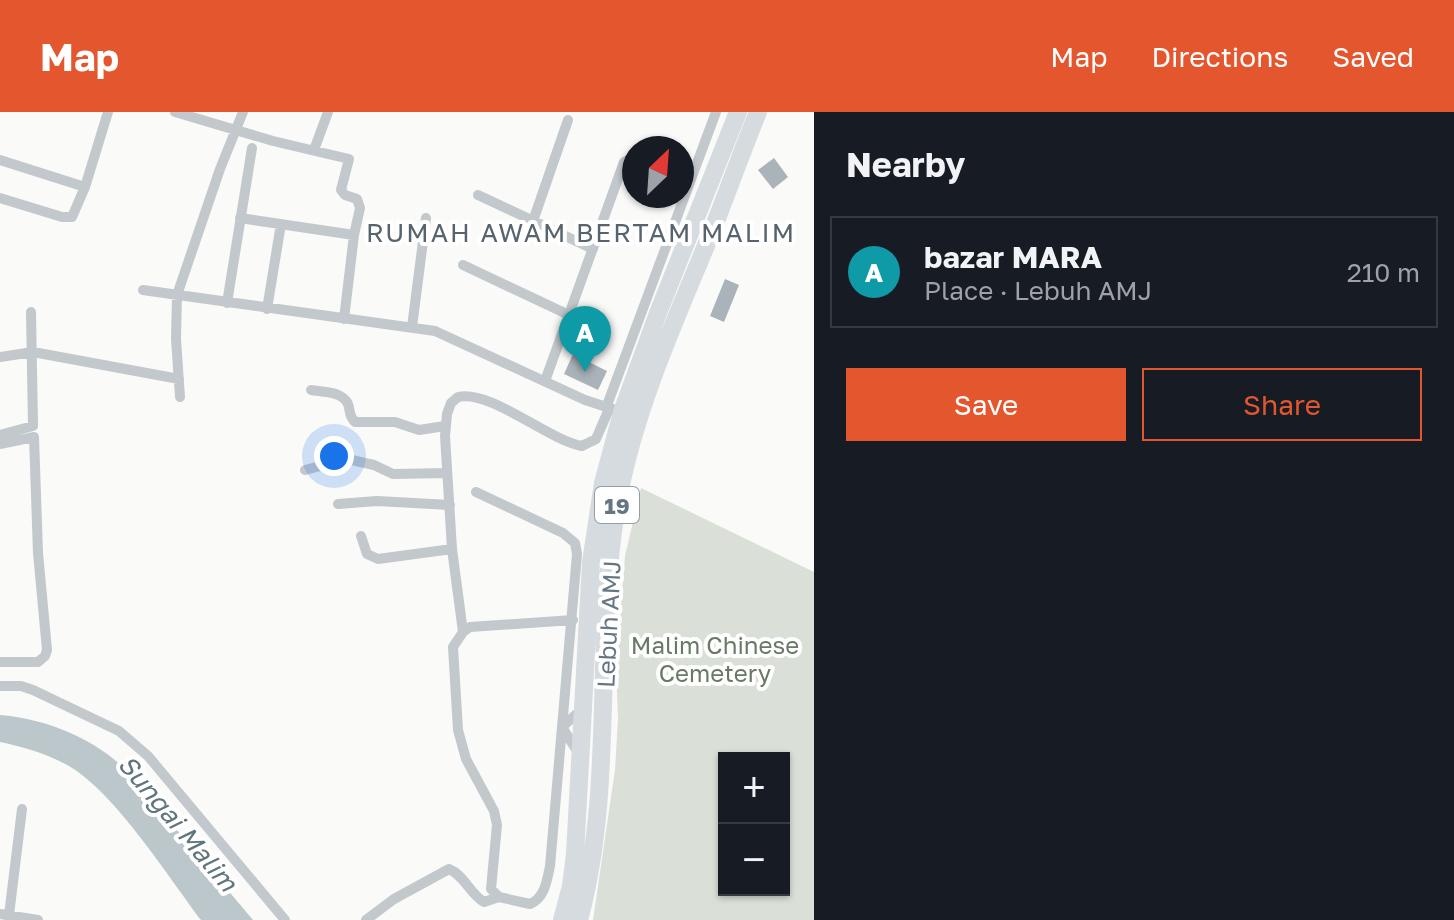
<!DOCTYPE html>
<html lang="en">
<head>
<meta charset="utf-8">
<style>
  body { margin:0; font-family:"Golos Text",sans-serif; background:#20242c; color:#f1f3f6 }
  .controls { position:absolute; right:24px; bottom:24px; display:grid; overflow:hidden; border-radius:0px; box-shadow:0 2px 6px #0004 }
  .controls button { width:72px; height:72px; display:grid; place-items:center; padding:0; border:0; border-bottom:2px solid #363941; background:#171b24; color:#f1f3f6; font:40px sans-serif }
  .compass { position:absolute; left:622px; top:24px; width:72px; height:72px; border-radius:50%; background:#171b24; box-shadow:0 2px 6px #0004; rotate:25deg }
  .you { position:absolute; left:334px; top:344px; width:28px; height:28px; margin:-20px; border:6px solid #fff; border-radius:50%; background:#1a73e8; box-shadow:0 0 0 12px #1a73e833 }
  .badge { display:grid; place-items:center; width:52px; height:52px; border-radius:50%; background:#e4572e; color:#fff; font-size:26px; font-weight:700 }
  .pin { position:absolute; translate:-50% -66px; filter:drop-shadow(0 2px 4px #0008) }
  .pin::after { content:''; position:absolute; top:42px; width:28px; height:24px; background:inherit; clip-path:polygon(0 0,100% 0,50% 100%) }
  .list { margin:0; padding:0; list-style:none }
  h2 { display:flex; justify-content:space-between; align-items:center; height:104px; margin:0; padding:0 32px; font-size:34px }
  h2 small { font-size:26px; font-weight:400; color:#9ea1a6 }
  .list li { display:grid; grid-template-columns:52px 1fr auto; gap:24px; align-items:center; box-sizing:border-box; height:112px; margin:0 16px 16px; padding:0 16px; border:2px solid #363941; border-radius:0px }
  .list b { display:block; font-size:30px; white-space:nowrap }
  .list p { margin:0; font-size:26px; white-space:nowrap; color:#9ea1a6 }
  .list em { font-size:26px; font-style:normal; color:#9ea1a6 }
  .actions { display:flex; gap:16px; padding:24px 32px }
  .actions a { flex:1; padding:18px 0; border:2px solid #e4572e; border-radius:0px; text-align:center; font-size:28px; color:#e4572e }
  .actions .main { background:#e4572e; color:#fff }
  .map { position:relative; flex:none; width:814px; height:808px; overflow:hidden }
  header { display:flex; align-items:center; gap:48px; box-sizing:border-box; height:112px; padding:0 40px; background:#e4572e; color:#fff }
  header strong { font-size:38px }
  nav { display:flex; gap:44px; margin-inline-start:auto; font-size:28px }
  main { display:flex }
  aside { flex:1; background:#171b24 }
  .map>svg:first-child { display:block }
  .green { fill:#dadfd7; fill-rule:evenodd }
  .water { fill:#bbc7cb }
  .building { fill:#aab3b9 }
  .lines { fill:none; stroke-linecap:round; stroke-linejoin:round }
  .street { stroke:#c3c8cc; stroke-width:10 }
  .highway { stroke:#d6dbdf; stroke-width:18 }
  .labels { text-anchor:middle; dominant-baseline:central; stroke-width:8; stroke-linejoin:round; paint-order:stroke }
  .shield { fill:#fff; stroke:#939fa8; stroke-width:2 }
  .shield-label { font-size:22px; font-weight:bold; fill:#657683 }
  .street-label { font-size:24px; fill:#657683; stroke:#fff }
  .park-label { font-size:24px; fill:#687a64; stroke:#fff }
  .neighbourhood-label { font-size:26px; letter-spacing:2px; fill:#57646e; stroke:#fff }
  .water-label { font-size:26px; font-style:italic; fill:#60757c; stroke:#fff }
</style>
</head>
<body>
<header>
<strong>Map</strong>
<nav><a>Map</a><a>Directions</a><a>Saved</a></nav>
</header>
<main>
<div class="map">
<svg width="814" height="808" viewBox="0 0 814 808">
  <rect width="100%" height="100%" fill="#fafaf8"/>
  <path class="green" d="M641,376L814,460V808H593L615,658L618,607L616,555L625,444ZM724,646H784V778H724Z"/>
  <path class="water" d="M0,603C48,607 96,627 129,661L253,808H201C167,763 116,682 69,654C48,642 24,635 0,630Z"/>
  <path class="building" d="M774,46L788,65L773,77L758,58Z
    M725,167L739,173L724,210L710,204Z
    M573,242L607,259L598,278L564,262Z"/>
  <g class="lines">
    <path class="street" d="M175,0L273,29L349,47L341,78L345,83L357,87L360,96L354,123L344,207
      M314,38L328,0
      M0,48L85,75
      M478,83L593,137
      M0,86L62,105H72L85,75L108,0
      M240,106L354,123
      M533,109L568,8
      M463,153L569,203
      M143,178L435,219L585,288L622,300
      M227,191L252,36
      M267,197L281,112
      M412,215L426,106
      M0,245L33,240L179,267
      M545,269L624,50L634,45
      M311,278C322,280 342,279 348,292C351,300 348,303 355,310H395L419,318L445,314
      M180,285L176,227L177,183L220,57L243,0
      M606,296L716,0
      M0,323L33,314L31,200
      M0,332L34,325L38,441L47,538L45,544L38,550H0
      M305,358L347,347L374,353L393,362L447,361
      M338,392L377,389L450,393
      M361,424L367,442L378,447L452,437
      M463,520L452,437L445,324L447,302L451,291L458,285C490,277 546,327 582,334L596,327L609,297
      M0,574H21L33,578L119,619L148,644L285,808
      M579,642L562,615L580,599
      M499,785L491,777L497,713L494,699L466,647L458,618L453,535L463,520L470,515L573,508
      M0,802L38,808
      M9,803L22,697
      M366,808L394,787L449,757C464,763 470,782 484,790L499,785L530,792C545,786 547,768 550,754L577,442L575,431L563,421L476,380"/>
    <path class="highway" d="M562,808L571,774L575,742L591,450L603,371L622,300L658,201L738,0
      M579,808C615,674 594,535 616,399C632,301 675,210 712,119C728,79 742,39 758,0"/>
  </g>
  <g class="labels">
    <rect class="shield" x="595" y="375" width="44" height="36" rx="6"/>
    <g class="shield-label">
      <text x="617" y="393">19</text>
    </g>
    <g class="street-label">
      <text transform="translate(608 512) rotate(-87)">Lebuh AMJ</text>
    </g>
    <g class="park-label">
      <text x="715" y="532">Malim Chinese<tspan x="715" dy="28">Cemetery</tspan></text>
    </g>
    <g class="neighbourhood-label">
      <text x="581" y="120">RUMAH AWAM BERTAM MALIM</text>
    </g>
    <g class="water-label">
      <text transform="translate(178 711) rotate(50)">Sungai Malim</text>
    </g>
  </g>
</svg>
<div class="controls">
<button>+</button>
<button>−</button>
</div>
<svg class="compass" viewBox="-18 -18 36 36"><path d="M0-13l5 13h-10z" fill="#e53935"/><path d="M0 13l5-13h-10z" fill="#9ea1a6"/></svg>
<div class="you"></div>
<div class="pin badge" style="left:585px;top:260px;background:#0f9aa8">A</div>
</div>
<aside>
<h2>Nearby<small></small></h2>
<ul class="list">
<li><span class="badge" style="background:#0f9aa8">A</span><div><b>bazar MARA</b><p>Place · Lebuh AMJ</p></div><em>210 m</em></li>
</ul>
<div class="actions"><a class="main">Save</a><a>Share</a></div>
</aside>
</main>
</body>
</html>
